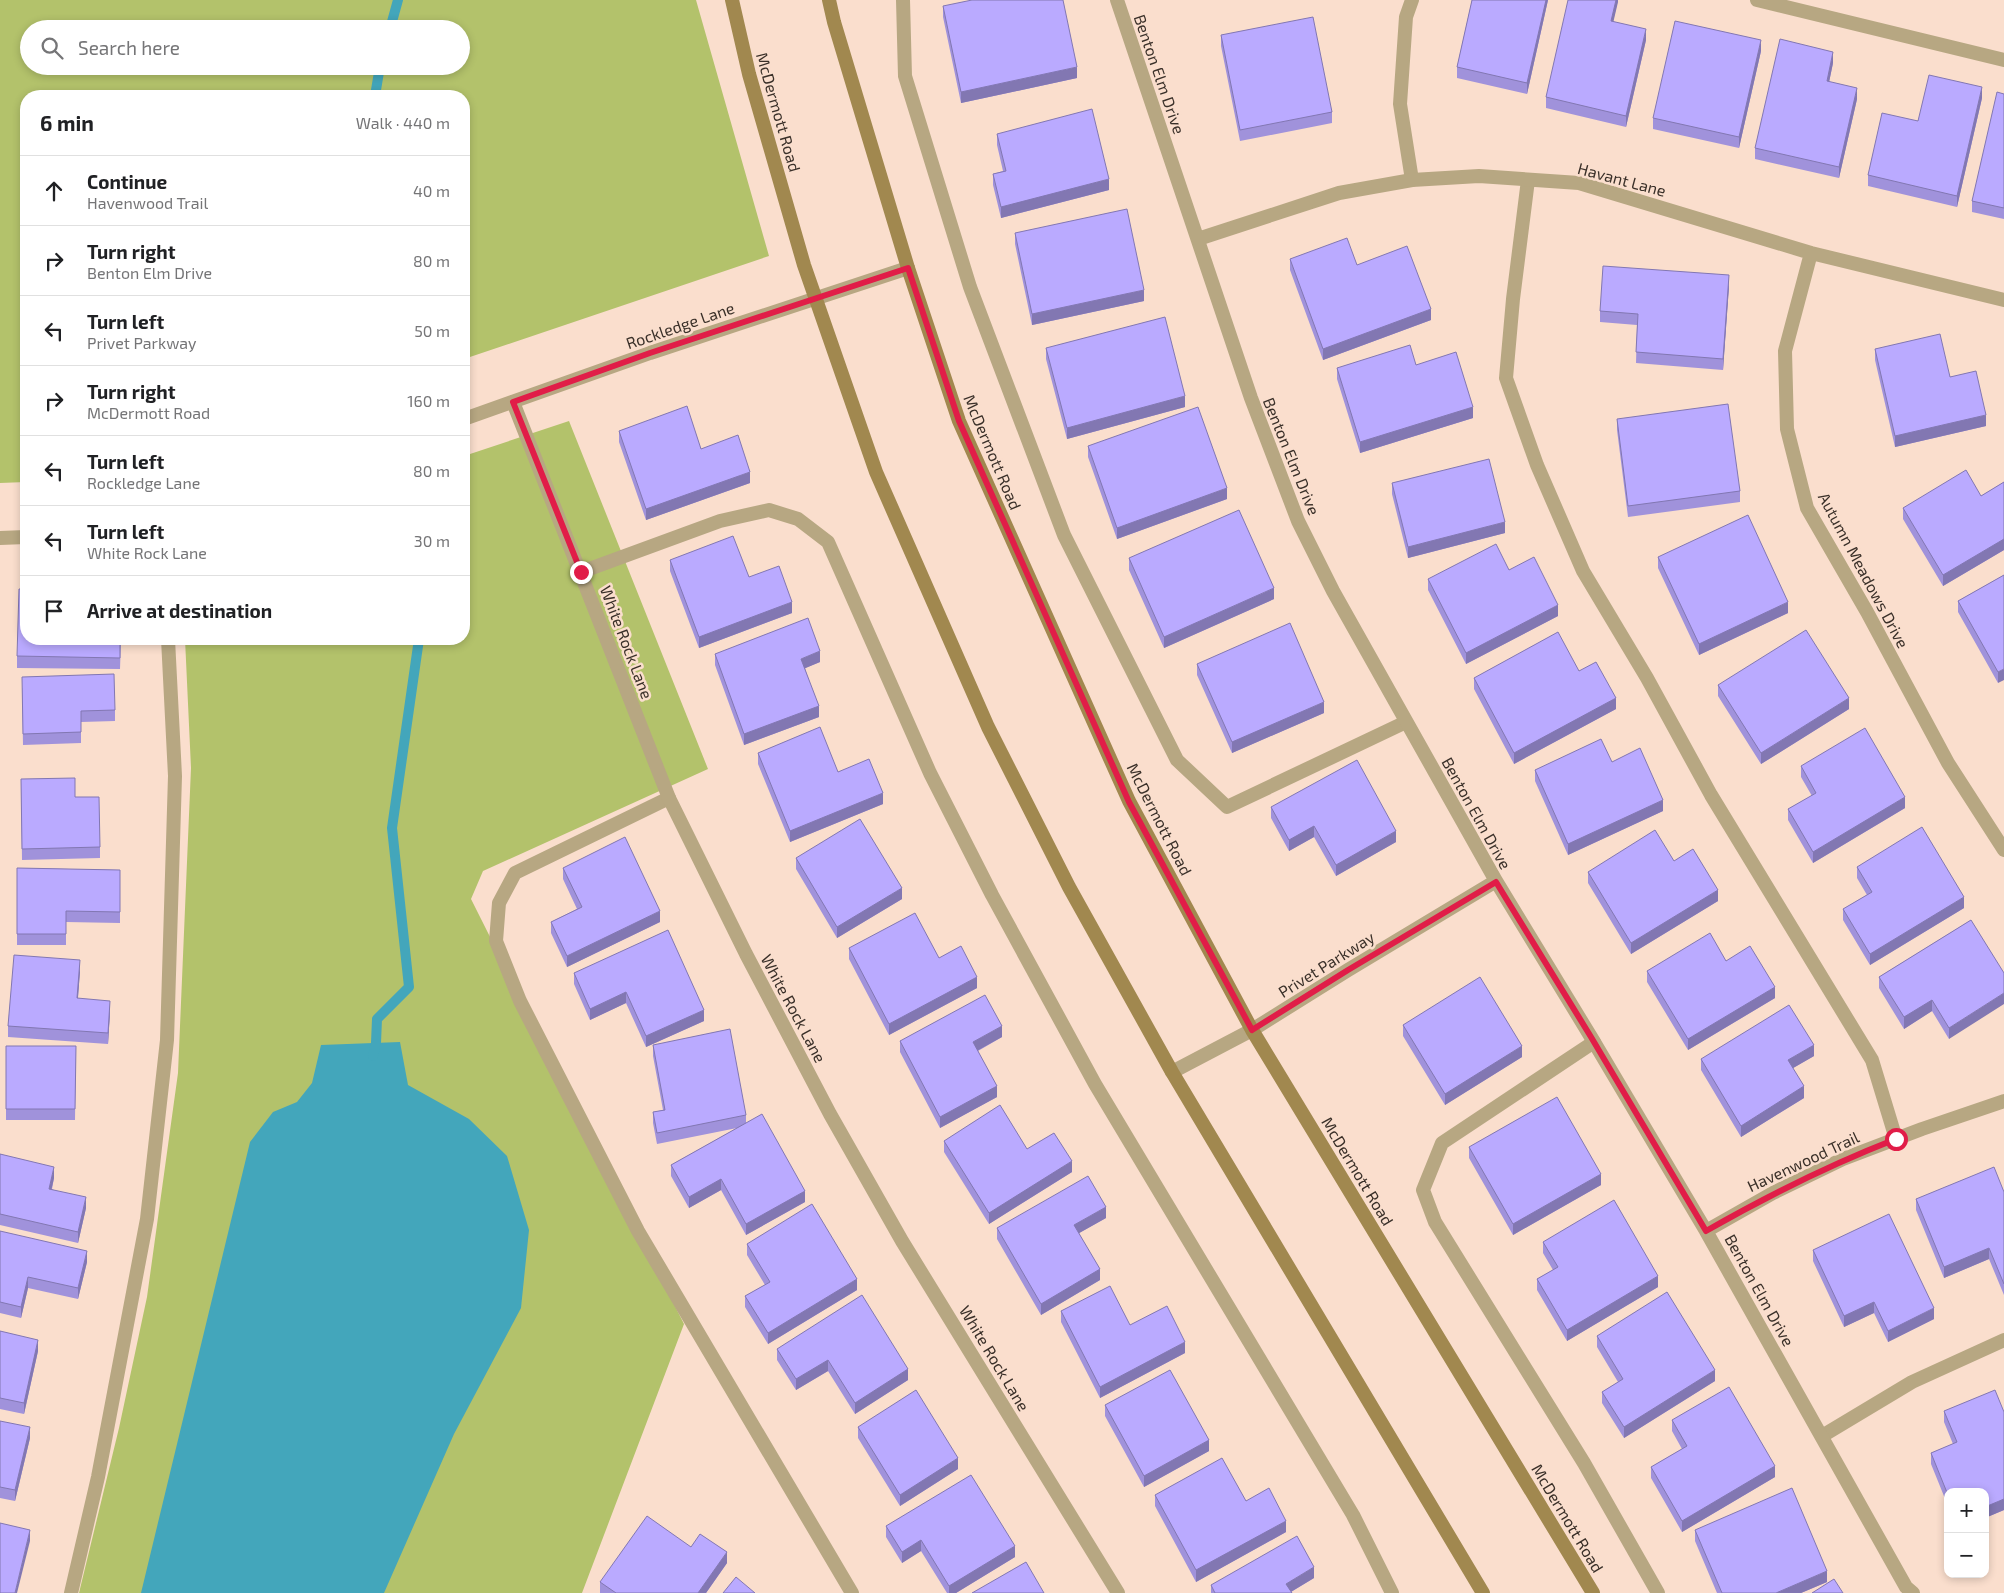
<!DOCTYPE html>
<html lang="en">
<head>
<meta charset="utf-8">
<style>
  body { margin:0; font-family:"Exo 2",sans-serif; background:#f6f6f6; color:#202124 }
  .controls { position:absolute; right:15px; bottom:15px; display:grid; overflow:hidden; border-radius:10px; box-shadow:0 2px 8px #0003 }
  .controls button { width:45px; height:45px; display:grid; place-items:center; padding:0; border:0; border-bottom:1px solid #e0e0e0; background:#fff; color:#202124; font:25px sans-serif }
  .stop { position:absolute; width:15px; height:15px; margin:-11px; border:4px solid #e11d48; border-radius:50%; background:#fff }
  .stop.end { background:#e11d48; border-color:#fff; box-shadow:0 1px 5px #0008 }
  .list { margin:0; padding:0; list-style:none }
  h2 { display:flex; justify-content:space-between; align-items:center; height:65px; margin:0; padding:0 20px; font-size:21px }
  h2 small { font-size:16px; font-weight:400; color:#757577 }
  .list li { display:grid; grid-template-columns:32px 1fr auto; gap:15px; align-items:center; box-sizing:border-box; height:70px; padding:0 20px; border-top:1px solid #e0e0e0 }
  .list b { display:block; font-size:19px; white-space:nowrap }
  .list p { margin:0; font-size:16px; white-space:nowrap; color:#757577 }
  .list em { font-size:16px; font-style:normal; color:#757577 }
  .icon { flex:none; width:28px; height:28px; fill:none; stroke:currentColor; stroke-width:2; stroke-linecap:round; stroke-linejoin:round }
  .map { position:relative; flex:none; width:2004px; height:1593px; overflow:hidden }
  .search { position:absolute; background:#fff; box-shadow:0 2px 8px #0003; left:20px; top:20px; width:450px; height:55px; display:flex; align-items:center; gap:12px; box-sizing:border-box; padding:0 18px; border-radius:28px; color:#757577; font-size:19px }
  .panel { position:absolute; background:#fff; box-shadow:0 2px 8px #0003; left:20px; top:90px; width:450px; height:555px; border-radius:20px }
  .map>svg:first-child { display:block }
  .green { fill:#b3c26b; fill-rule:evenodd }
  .water { fill:#43a6bb }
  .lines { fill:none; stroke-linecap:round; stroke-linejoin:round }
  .stream { stroke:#43a6bb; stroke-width:10 }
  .service { stroke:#b7a782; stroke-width:14 }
  .minor { stroke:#b7a782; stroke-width:14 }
  .tertiary { stroke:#b7a782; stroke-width:14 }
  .secondary { stroke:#a1884f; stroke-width:14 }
  .wall { fill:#a092db }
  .shaded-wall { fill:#8277b2 }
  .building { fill:#baaaff; stroke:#8277b2 }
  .route { stroke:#e11d48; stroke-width:6 }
  .labels { text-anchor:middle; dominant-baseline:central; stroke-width:5; stroke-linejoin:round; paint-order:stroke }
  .street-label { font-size:16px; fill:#3a3029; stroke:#fadecd }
</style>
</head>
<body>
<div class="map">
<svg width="2004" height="1593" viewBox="0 0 2004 1593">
  <rect width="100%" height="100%" fill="#fadecd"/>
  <path class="green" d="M0,0H696L769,256L464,359V96H26V482L0,483ZM29,29H461V66H29Z
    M569,421L708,769L483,871L471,899L684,1324L582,1593H79L119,1428L147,1297L178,1073L191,768L185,639H464V456Z"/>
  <path class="water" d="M400,1042L408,1085L469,1119L507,1156L529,1230L521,1308L454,1434L384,1593H141L250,1142L273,1112L297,1102L312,1083L321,1045Z"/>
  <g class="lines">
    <path class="stream" d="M390,29L398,0
      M375,96L380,66
      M373,1056L376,1043L377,1019L409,987L392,828L419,639"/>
    <path class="service" d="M903,0L905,76L970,287L1064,535L1177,760L1227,807L1406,722
      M1412,0L1406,17L1400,104L1412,180
      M1757,0L2004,60
      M1528,180L1513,299L1506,378L1537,465L1583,571L1647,678L1711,795L1872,1060L1896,1139
      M581,572L720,521L769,510L798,519L828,542L930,773L992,895L1095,1084L1353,1515L1392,1593
      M669,798L515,873L499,903L496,941L520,1001L638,1231L852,1593
      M1594,1042L1442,1143L1423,1190L1435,1222L1584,1463L1658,1593
      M1822,1436L1912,1382L2004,1340
      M71,1593L98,1477L147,1219L167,1040L175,776L168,639"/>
    <path class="minor" d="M1117,0L1251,398L1298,521L1333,591L1496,881L1591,1037L1706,1231L1906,1587L1913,1593
      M1198,239L1339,193L1412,180L1479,176L1579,183L1811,253L2004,300
      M1811,253L1785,351L1787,429L1807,508L1867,612L1948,763L2004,850
      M513,402L669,798L746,954L830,1114L902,1241L1118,1593
      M1172,1072L1252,1030L1348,970L1496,881
      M1706,1231L1773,1193L1843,1159L1922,1129L2004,1101"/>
    <path class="tertiary" d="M464,419L650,353L908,268
      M0,538L26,537"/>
    <path class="secondary" d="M732,0L749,74L804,265L876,472L988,727L1069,887L1172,1072L1483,1593
      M829,0L834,22L908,268L959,421L1129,801L1252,1030L1593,1593"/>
  </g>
  <path class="wall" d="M1472,0H1548L1527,94L1457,78V67Z
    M1618,0L1613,21L1646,40L1626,127L1546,108V97Z
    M943,6L1077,78L961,103L943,17Z
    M1221,35L1332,112V123L1240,141L1221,46Z
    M1761,51L1739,148L1653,129V118Z
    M1833,63L1829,82L1857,99L1839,178L1755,159V148Z
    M2004,94V219L1972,212V201Z
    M1982,98L1957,207L1868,186V175L1918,121Z
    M997,134L1109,190L1001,218L993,185V174L1003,171L997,145Z
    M1015,233L1144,301L1032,325L1015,244Z
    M1290,259L1357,265L1431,320L1323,360L1290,270Z
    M1729,286L1723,370L1636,363L1637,325L1600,322V311Z
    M1046,348L1185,407L1067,439L1046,359Z
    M1875,349L1950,377L1986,426L1895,447L1875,360Z
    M1416,365L1473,418L1360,453L1337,379V368Z
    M1617,419L1740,491V502L1628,517L1617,430Z
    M619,431L701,449L750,483L646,520L619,442Z
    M1088,446L1227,499L1117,539L1088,457Z
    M2004,482V550L1943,586L1903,519V508L1981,496Z
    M1392,483L1505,533L1408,558L1392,494Z
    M1658,557L1788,613L1699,655L1658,568Z
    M1129,558L1274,599L1164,648L1129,570Z
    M670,560L749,577L792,613L699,648L670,571Z
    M1509,570L1558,616L1466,664L1428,590V579Z
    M2004,575L1998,683L1958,612V601Z
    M121,639L120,669L17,668V656Z
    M715,654L820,662L805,668L819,717L744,745L715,665Z
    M1197,664L1324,713L1232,753L1197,675Z
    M1579,671L1616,709L1514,764L1474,689V678Z
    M1718,685L1849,709L1761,764L1718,696Z
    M22,688L115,710V721L81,722V743L23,745Z
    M758,753L838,772L883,804L790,842L758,764Z
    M1612,762L1663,811L1568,855L1535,781V770Z
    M1801,766L1905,808L1813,863L1788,820V809L1812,796L1801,777Z
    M21,779L75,797L100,847V858L22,860Z
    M1271,807L1396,842L1336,876L1314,837L1289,851L1271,818Z
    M796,858L902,899L837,938L796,869Z
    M1674,861L1718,901L1631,954L1588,883V872Z
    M1857,867L1964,908L1870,965L1843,920V909L1867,895L1857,878Z
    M17,868L120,870V923L66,922V945H17Z
    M563,868L660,922L567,967L551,933V922L577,909L563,879Z
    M1971,920L1949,1039L1932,1011L1904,1029L1879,988V977Z
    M849,948L939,958L977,988L889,1035L849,959Z
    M1726,961L1775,998L1688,1050L1647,982V971Z
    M80,971L78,998L110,1012L108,1044L8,1037V1026Z
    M574,973L704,1021L646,1047L626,1003L590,1020L574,984Z
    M1403,1025L1522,1057L1445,1105L1403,1036Z
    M1002,1037L978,1051L997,1097L940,1128L900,1052V1041Z
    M653,1045L746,1115V1123L805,1202L746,1235L721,1190L689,1208L671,1176V1165L737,1128L657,1144L653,1123V1112L663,1110L653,1056Z
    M6,1046H76L75,1120H6Z
    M1814,1056L1793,1068L1804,1098L1741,1137L1701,1070V1059Z
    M944,1141L1027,1149L1072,1172L989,1224L944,1152Z
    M1469,1147L1601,1185L1513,1235L1469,1158Z
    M0,1154L54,1178L52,1189L86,1208L78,1243L0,1225Z
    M2004,1192V1295L1989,1259L1944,1278L1916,1210V1199Z
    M1106,1218L1079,1233L1100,1280L1041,1315L997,1239V1228Z
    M0,1231L87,1262L78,1299L28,1288L21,1318L0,1313Z
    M1543,1242L1658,1287L1567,1341L1537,1290V1279L1553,1270L1543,1253Z
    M747,1244L857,1290L768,1344L745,1307V1296L765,1285L747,1255Z
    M1813,1250L1934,1319L1888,1342L1874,1313L1844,1327L1813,1261Z
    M1061,1311L1130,1325L1185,1353L1100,1398L1061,1322Z
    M0,1331L38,1351L24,1414L0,1409Z
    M1597,1336L1715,1381L1624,1438L1602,1403V1392L1618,1382L1597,1347Z
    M777,1349L908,1369V1380L855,1414L828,1371L796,1390L777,1360Z
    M1105,1405L1209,1451L1144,1487L1105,1416Z
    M1944,1411L2004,1412V1510L1985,1518L1948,1492V1506L1931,1464V1453L1953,1444L1944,1422Z
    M1672,1420L1775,1477L1682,1532L1651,1478V1467L1682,1449L1672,1431Z
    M0,1421L30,1438L15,1501L0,1498Z
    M858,1427L958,1469L900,1506L858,1438Z
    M1155,1495L1246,1501L1286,1532L1196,1582L1155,1506Z
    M886,1526L1015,1557L956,1593H947L921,1551L902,1563L886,1537Z
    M1695,1530L1827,1582L1801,1593H1717L1695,1541Z
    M691,1547L727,1563L706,1593H600V1582Z
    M1314,1578L1291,1592L1292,1593H1211V1585Z"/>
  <path class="shaded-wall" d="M1546,0H1548L1527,94V83Z
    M1616,0H1618V2L1611,32V21Z
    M1646,29V40L1626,127V116Z
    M1761,40V51L1739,148V137Z
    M1833,52V63L1827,92V81Z
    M1077,67V78L961,103V92Z
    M1982,87V98L1957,207V196Z
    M1857,88V99L1839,178V167Z
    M1109,179V190L1001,218V207Z
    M1729,275V286L1723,370V359Z
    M1144,290V301L1032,325V314Z
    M1431,309V320L1323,360V349Z
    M1185,396V407L1067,439V428Z
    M1473,407V418L1360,453V442Z
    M1986,415V426L1895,447V436Z
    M750,472V483L646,520V509Z
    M1227,488V499L1117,539V528Z
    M1505,522V533L1408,558V547Z
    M2004,539V550L1943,586V575Z
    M1274,588V599L1164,648V637Z
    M792,602V613L699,648V637Z
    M1788,602V613L1699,655V644Z
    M1558,605V616L1466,664V653Z
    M820,651V662L801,670V659Z
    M2004,669V680L1998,683V672Z
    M1616,698V709L1514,764V753Z
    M1849,698V709L1761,764V753Z
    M1324,702V713L1232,753V742Z
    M819,706V717L744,745V734Z
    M883,793V804L790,842V831Z
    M1905,797V808L1813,863V852Z
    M1663,800V811L1568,855V844Z
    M1314,826V837L1289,851V840Z
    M1396,831V842L1336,876V865Z
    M902,888V899L837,938V927Z
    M1718,890V901L1631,954V943Z
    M1964,897V908L1870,965V954Z
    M660,911V922L567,967V956Z
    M80,960V971L77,1009V998Z
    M977,977V988L889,1035V1024Z
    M1775,987V998L1688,1050V1039Z
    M626,992V1003L590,1020V1009Z
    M2004,993V1004L1949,1039V1028Z
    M1932,1000V1011L1904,1029V1017Z
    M110,1001V1012L108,1044V1033Z
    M704,1010V1021L646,1047V1036Z
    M1002,1026V1037L973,1053V1042Z
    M1814,1045V1056L1788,1071V1060Z
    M1522,1046V1057L1445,1105V1094Z
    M997,1086V1097L940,1128V1117Z
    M1804,1086V1098L1741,1137V1126Z
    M1072,1161V1172L989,1224V1213Z
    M54,1167V1178L49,1200V1189Z
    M1601,1174V1185L1513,1235V1224Z
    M721,1179V1190L689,1208V1197Z
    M805,1191V1202L746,1235V1224Z
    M86,1197V1208L78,1243V1232Z
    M1106,1207V1218L1074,1236V1225Z
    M1989,1248V1259L1944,1278V1267Z
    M87,1251V1262L78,1299V1288Z
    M1100,1269V1280L1041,1315V1304Z
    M1658,1276V1287L1567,1341V1330Z
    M28,1277V1288L21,1318V1307Z
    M857,1279V1290L768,1344V1333Z
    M1874,1302V1313L1844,1327V1316Z
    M1934,1308V1319L1888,1342V1331Z
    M38,1340V1351L24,1414V1403Z
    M1185,1342V1353L1100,1398V1387Z
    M828,1360V1371L796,1390V1379Z
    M908,1369V1380L855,1414V1403Z
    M1715,1370V1381L1624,1438V1427Z
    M30,1427V1438L15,1501V1490Z
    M1209,1440V1451L1144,1487V1476Z
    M958,1458V1469L900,1506V1495Z
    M1775,1466V1477L1682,1532V1521Z
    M2004,1499V1510L1985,1518V1507Z
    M1286,1521V1532L1196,1582V1570Z
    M30,1530V1541L17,1593H15Z
    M921,1540V1551L902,1563V1552Z
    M1015,1546V1557L956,1593H949V1586Z
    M727,1552V1563L706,1593H698Z
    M1314,1567V1578L1289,1593L1286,1584Z
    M1827,1571V1582L1801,1593H1776Z"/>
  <path class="building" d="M972,0H1063L1077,67L961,92L943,6Z
    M1472,0H1546L1527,83L1457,67Z
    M1568,0H1616L1611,21L1646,29L1626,116L1546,97Z
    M1313,17L1332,112L1240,130L1221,35Z
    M1675,21L1761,40L1739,137L1653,118Z
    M1780,39L1833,52L1827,81L1857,88L1839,167L1755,148Z
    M1929,75L1982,87L1957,196L1868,175L1882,113L1918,121Z
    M1997,92L2004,94V208L1972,201Z
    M1092,109L1109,179L1001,207L993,174L1006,171L997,134Z
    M1127,209L1144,290L1032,314L1015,233Z
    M1347,238L1357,265L1407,246L1431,309L1323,349L1290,259Z
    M1603,266L1729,275L1723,359L1636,352L1638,314L1600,311Z
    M1165,317L1185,396L1067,428L1046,348Z
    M1940,334L1950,377L1976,371L1986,415L1895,436L1875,349Z
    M1410,345L1416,365L1456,352L1473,407L1360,442L1337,368Z
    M1728,404L1740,491L1628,506L1617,419Z
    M687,406L701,449L738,435L750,472L646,509L619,431Z
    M1198,407L1227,488L1117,528L1088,446Z
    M1489,459L1505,522L1408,547L1392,483Z
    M1966,470L1981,496L2004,482V539L1943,575L1903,508Z
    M1239,510L1274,588L1164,637L1129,558Z
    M1748,515L1788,602L1699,644L1658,557Z
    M733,536L749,577L779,566L792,602L699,637L670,560Z
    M1496,544L1509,570L1534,557L1558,605L1466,653L1428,579Z
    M2004,575V669L1998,672L1958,601Z
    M19,589H26V639H120V658L17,656Z
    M808,618L820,651L801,659L819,706L744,734L715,654Z
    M1290,623L1324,702L1232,742L1197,664Z
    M1806,630L1849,698L1761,753L1718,685Z
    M1558,632L1579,671L1596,662L1616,698L1514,753L1474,678Z
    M114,674L115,710L81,711V732L23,734L22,677Z
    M820,727L838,772L869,759L883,793L790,831L758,753Z
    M1865,728L1905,797L1813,852L1788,809L1816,793L1801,766Z
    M1601,739L1612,762L1640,748L1663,800L1568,844L1535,770Z
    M1357,760L1396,831L1336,865L1314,826L1289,840L1271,807Z
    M75,778V797H99L100,847L22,849L21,779Z
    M860,819L902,888L837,927L796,858Z
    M1922,827L1964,897L1870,954L1843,909L1872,892L1857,867Z
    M1655,830L1674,861L1693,849L1718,890L1631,943L1588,872Z
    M625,837L660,911L567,956L551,922L582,907L563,868Z
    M17,868L120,870V912L66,911V934H17Z
    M915,913L939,958L961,946L977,977L889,1024L849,948Z
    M1971,920L2004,973V993L1949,1028L1932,1000L1904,1017L1879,977Z
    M668,930L704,1010L646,1036L626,992L590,1009L574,973Z
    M1710,933L1726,961L1750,946L1775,987L1688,1039L1647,971Z
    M14,955L80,960L77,998L110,1001L108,1033L8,1026Z
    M1480,977L1522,1046L1445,1094L1403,1025Z
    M985,995L1002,1026L973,1042L997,1086L940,1117L900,1041Z
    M1789,1005L1814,1045L1788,1060L1804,1086L1741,1126L1701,1059Z
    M730,1029L746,1115L657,1133L653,1112L665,1110L653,1045Z
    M6,1046H76L75,1109H6Z
    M1557,1097L1601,1174L1513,1224L1469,1147Z
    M1000,1105L1027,1149L1054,1133L1072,1161L989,1213L944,1141Z
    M762,1114L805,1191L746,1224L721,1179L689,1197L671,1165Z
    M0,1154L54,1167L49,1189L86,1197L78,1232L0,1214Z
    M1994,1167L2004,1192V1284L1989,1248L1944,1267L1916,1199Z
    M1088,1176L1106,1207L1074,1225L1100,1269L1041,1304L997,1228Z
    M1614,1200L1658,1276L1567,1330L1537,1279L1558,1267L1543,1242Z
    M812,1204L857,1279L768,1333L745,1296L770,1282L747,1244Z
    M1889,1214L1934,1308L1888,1331L1874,1302L1844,1316L1813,1250Z
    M0,1231L87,1251L78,1288L28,1277L21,1307L0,1302Z
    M1110,1286L1130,1325L1167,1306L1185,1342L1100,1387L1061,1311Z
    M1667,1292L1715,1370L1624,1427L1602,1392L1623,1379L1597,1336Z
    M862,1295L908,1369L855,1403L828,1360L796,1379L777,1349Z
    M0,1331L38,1340L24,1403L0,1398Z
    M1170,1370L1209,1440L1144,1476L1105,1405Z
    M1729,1387L1775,1466L1682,1521L1651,1467L1687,1446L1672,1420Z
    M916,1390L958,1458L900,1495L858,1427Z
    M1995,1390L2004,1412V1499L1985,1507V1492H1948V1495L1931,1453L1957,1442L1944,1411Z
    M0,1421L30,1427L15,1490L0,1487Z
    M1222,1458L1246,1501L1269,1488L1286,1521L1196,1570L1155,1495Z
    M971,1475L1015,1546L949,1586L921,1540L902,1552L886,1526Z
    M1792,1488L1827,1571L1776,1593H1722L1695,1530Z
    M647,1516L691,1547L700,1534L727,1552L698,1593H616L600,1582Z
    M0,1523L30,1530L15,1593H0Z
    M1297,1536L1314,1567L1286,1584L1292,1593H1215L1211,1585Z
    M1026,1562L1044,1593H972Z
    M736,1577L755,1593H723Z
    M1834,1579L1843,1593H1812Z"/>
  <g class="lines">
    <path class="route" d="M581,572L513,402L650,353L908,268L959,421L1129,802L1252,1030L1348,970L1496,882L1591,1037L1706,1231C1769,1195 1829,1165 1896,1139"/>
  </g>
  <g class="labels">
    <g class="street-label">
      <text transform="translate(1160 74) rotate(71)">Benton Elm Drive</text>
      <text transform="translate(779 112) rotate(74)">McDermott Road</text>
      <text transform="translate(1622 179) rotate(15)">Havant Lane</text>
      <text transform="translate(680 325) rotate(-19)">Rockledge Lane</text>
      <text transform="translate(993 452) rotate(67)">McDermott Road</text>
      <text transform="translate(1292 456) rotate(68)">Benton Elm Drive</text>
      <text transform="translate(1864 570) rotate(62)">Autumn Meadows Drive</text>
      <text transform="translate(627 642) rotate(69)">White Rock Lane</text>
      <text transform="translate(1477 813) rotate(61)">Benton Elm Drive</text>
      <text transform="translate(1160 819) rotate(63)">McDermott Road</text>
      <text transform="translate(1326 964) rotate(-32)">Privet Parkway</text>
      <text transform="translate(794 1008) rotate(62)">White Rock Lane</text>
      <text transform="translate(1803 1161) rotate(-25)">Havenwood Trail</text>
      <text transform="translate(1358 1171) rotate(59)">McDermott Road</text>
      <text transform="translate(1760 1290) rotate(61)">Benton Elm Drive</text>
      <text transform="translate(995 1358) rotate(59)">White Rock Lane</text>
      <text transform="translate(1568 1518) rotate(59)">McDermott Road</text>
    </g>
  </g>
</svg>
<div class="controls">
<button>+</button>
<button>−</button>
</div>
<div class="stop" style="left:1896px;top:1139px"></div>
<div class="stop end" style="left:581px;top:572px"></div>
<div class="search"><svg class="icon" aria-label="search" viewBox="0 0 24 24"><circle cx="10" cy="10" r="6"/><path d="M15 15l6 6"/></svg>Search here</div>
<section class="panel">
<h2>6 min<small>Walk · 440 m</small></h2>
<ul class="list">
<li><svg class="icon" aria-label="ahead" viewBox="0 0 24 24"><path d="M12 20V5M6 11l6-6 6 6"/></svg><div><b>Continue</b><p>Havenwood Trail</p></div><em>40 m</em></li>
<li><svg class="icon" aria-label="right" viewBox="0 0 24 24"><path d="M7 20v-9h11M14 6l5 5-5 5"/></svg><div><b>Turn right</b><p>Benton Elm Drive</p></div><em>80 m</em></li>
<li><svg class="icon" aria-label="left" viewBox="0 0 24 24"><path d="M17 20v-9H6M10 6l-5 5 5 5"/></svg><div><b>Turn left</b><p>Privet Parkway</p></div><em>50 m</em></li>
<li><svg class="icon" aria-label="right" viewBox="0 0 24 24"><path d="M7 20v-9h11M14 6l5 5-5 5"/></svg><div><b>Turn right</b><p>McDermott Road</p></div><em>160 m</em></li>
<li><svg class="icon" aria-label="left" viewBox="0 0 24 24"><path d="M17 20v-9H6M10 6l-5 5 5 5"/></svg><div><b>Turn left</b><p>Rockledge Lane</p></div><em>80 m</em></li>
<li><svg class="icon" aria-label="left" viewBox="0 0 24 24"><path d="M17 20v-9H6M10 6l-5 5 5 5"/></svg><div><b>Turn left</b><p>White Rock Lane</p></div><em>30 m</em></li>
<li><svg class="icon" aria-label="arrive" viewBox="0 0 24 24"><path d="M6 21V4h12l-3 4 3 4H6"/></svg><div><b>Arrive at destination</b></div></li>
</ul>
</section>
</div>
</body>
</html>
